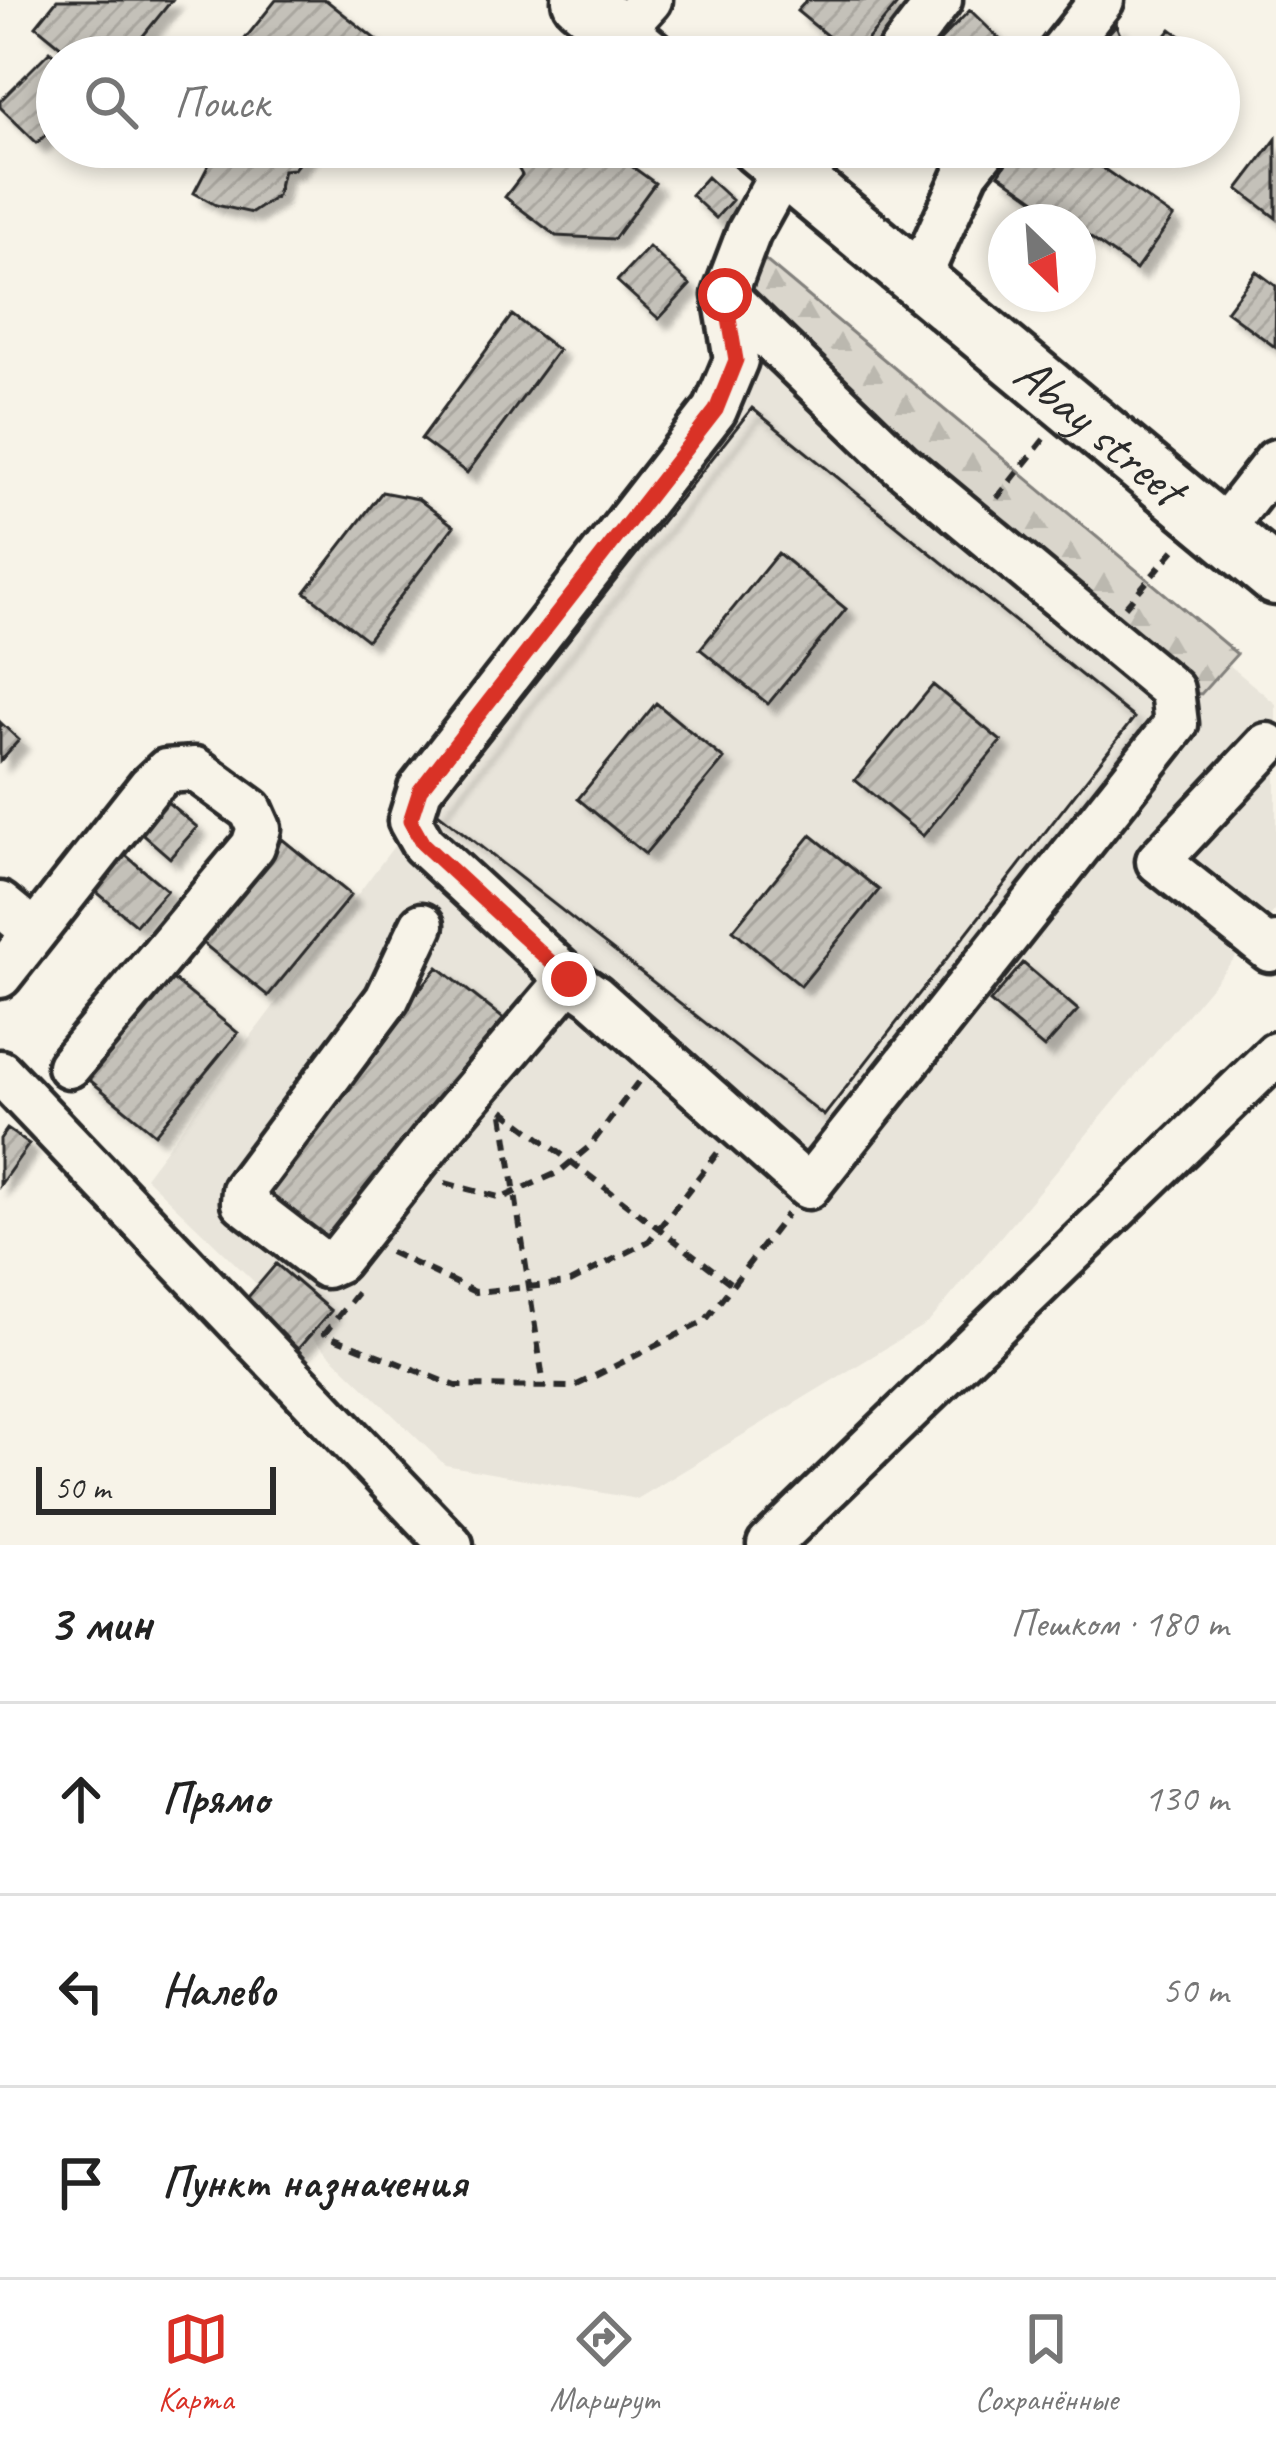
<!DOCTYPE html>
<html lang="ru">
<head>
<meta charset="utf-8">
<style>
  body { margin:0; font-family:Caveat,sans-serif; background:#f6f6f6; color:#222 }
  .compass { position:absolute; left:988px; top:204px; width:108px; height:108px; border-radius:50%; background:#fff; box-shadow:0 6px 18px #0003; rotate:155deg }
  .scale { position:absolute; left:36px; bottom:30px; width:240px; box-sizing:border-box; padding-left:12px; border:6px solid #2b2b2b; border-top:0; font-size:33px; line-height:42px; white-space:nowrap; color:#2b2b2b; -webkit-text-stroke:9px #f7f3e8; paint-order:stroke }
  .stop { position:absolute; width:36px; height:36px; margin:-27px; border:9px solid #d93025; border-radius:50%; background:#fff }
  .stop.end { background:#d93025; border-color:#fff; box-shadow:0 3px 12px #0008 }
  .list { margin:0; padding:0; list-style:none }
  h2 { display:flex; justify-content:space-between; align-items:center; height:156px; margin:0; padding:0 48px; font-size:51px }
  h2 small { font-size:39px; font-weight:400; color:#767676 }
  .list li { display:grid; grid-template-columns:78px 1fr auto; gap:36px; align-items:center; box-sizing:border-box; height:192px; padding:0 48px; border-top:3px solid #e0e0e0 }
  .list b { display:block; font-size:45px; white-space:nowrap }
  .list em { font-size:39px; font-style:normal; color:#767676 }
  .icon { flex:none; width:66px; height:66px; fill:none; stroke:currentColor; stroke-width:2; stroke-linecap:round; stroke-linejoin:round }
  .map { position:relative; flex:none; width:1276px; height:1545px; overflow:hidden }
  .search { position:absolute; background:#fff; box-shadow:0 6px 18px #0003; left:36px; right:36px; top:36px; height:132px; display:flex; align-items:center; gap:30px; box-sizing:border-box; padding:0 42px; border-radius:66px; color:#767676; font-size:45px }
  .sheet { height:732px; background:#fff }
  nav { display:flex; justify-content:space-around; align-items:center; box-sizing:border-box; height:168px; border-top:3px solid #e0e0e0; background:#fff; font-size:33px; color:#767676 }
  nav a { display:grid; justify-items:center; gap:6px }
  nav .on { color:#d93025 }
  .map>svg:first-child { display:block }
  .built { fill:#e8e4da }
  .forest { fill:url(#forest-firs); stroke:#82807c; stroke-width:3 }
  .building { fill:url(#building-hatch); stroke:#2b2b2b; stroke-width:3; fill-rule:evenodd; filter:url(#shadow) }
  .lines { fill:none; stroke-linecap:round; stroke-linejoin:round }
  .minor-casing { stroke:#2b2b2b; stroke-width:51 }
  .major-casing { stroke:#2b2b2b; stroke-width:63 }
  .path { stroke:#2b2b2b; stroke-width:6; stroke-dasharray:12 9; stroke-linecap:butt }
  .minor { stroke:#f7f3e8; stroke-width:42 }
  .major { stroke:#f7f3e8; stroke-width:54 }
  .route { stroke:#d93025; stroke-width:15 }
  .labels { text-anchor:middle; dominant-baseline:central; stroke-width:12; stroke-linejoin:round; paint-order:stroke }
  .street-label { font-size:51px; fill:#2b2b2b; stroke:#f7f3e8 }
</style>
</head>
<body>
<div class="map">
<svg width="1276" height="1545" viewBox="0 0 1276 1545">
  <defs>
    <pattern id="forest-firs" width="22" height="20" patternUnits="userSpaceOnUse" patternTransform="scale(3)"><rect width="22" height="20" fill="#dad6cc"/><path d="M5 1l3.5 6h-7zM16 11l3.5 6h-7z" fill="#bbb8af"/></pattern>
    <pattern id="building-hatch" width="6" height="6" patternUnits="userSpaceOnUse" patternTransform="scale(3)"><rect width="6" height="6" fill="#c4c1b9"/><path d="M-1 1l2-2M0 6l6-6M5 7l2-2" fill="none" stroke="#a9a69f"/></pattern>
    <filter id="shadow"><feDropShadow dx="9" dy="9" stdDeviation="3" flood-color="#0004"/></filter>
  </defs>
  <rect width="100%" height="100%" fill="#f7f3e8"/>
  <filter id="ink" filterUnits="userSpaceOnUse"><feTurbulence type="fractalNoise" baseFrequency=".00833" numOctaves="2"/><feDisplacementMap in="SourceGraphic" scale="24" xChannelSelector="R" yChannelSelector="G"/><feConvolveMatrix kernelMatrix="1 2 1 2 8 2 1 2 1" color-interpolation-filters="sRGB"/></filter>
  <g filter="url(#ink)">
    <path class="built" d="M799,308L1276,704V909L929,1322L637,1499L445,1465L145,1177Z"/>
    <path class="forest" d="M759,255L1237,654L1201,694L1172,690L725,295Z"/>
    <path class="building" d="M57,0H172L126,57H74L36,26Z
      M276,0H326L398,57H254L240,45Z
      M807,0H899L900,1L853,57L797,11Z
      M970,10L1018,57H924Z
      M1116,25L1129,57H1094L1092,52Z
      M1171,29L1209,57H1149Z
      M50,51L57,58V124L37,143L0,107V101Z
      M1276,139V218L1238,189Z
      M218,147H311L294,169L283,170L277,196L252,213L216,205L194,193Z
      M522,147H605L655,183L614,239L556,236L505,197L522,175L513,159Z
      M1017,147H1090L1084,155L1173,217L1136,270L1078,229V222H1067L999,174Z
      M707,177L732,200L716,218L691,195Z
      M649,247L690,285L659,319L617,281Z
      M1256,271L1276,286L1275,347L1226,311Z
      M512,315L558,350L467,473L421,439Z
      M752,408L1134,718L824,1116L434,810ZM778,553L846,609L768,704L700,649ZM933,685L1001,741L923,836L855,780ZM656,703L724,759L645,854L578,799ZM811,835L879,890L801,986L733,930Z
      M752,408L1134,718L824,1116L434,810Z
      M382,492L418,499L454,526L367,640L305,592Z
      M0,722L19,740L0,761Z
      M165,800L197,827L170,858L138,830Z
      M282,839L351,895L268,996L199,940Z
      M123,853L167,890L136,925L93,889Z
      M1023,963L1078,1010L1044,1048L990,1002Z
      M438,967L514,1027L327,1255L254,1191Z
      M169,976L238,1033L155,1134L86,1077Z
      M7,1129L29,1144L0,1185V1139Z
      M276,1264L331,1311L298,1349L243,1303Z"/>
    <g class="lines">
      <g class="minor-casing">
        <path id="minor" d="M620,33L650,0
          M896,57L940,0
          M1057,57L1102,0
          M799,181L825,147
          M918,280L967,171L986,147
          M1221,531L1276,461
          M1267,745L1158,861L1270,950L1276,944
          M0,904L34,932
          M422,925L387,999L244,1190L243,1202L326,1266L337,1261L444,1126L569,979L423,844L410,821L420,789L715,410L736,360L725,295L749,232L784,169
          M0,976L150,786L166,771L195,769L251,810L259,828L253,846L69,1066
          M569,979L594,996L808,1187L1176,724L1172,690L900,464L725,295
          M0,1072L451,1545
          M769,1545L1276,1054"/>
      </g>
      <g class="major-casing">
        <g id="major">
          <path d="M580,0L649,57"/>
          <path id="s1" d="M758,147L1276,577"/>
        </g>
      </g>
      <path class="path" d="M997,498L1045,438
        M1125,607L1175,549
        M503,1110L733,1285
        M503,1114L544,1386
        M445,1183L502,1198L559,1172L590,1146L638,1082
        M390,1252L475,1292L568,1283L649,1241L719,1151
        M357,1293L324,1334L456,1386L573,1387L705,1321L787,1214"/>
      <use href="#minor" class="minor"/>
      <use href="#major" class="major"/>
    </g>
  </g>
  <g class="lines" filter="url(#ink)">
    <path class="route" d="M569,979L423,844L410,821L420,790L716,410L736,360L725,295"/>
  </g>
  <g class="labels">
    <g class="street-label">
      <text stroke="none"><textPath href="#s1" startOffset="444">Abay street</textPath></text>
    </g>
  </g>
</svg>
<svg class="compass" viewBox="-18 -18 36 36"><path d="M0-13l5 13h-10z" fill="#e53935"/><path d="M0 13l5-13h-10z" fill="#767676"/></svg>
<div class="scale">50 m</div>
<div class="stop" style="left:725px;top:295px"></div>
<div class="stop end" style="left:569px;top:979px"></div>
<div class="search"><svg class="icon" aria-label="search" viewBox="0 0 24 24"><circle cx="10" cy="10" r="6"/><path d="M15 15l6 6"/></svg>Поиск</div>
</div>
<section class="sheet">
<h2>3 мин<small>Пешком · 180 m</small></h2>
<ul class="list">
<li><svg class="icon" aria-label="ahead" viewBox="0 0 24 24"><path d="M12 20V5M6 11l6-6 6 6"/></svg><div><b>Прямо</b></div><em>130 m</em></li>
<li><svg class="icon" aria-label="left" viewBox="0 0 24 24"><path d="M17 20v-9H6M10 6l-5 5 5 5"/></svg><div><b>Налево</b></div><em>50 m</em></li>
<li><svg class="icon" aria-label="arrive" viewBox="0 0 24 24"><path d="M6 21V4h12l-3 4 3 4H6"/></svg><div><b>Пункт назначения</b></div></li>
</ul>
</section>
<nav>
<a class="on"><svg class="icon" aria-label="map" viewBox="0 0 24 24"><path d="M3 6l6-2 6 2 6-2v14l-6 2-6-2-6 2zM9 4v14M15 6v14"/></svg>Карта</a>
<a><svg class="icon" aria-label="directions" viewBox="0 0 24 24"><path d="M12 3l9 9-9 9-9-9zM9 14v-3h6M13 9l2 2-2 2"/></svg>Маршрут</a>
<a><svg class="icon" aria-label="saved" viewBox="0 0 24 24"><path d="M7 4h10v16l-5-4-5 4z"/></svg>Сохранённые</a>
</nav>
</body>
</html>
